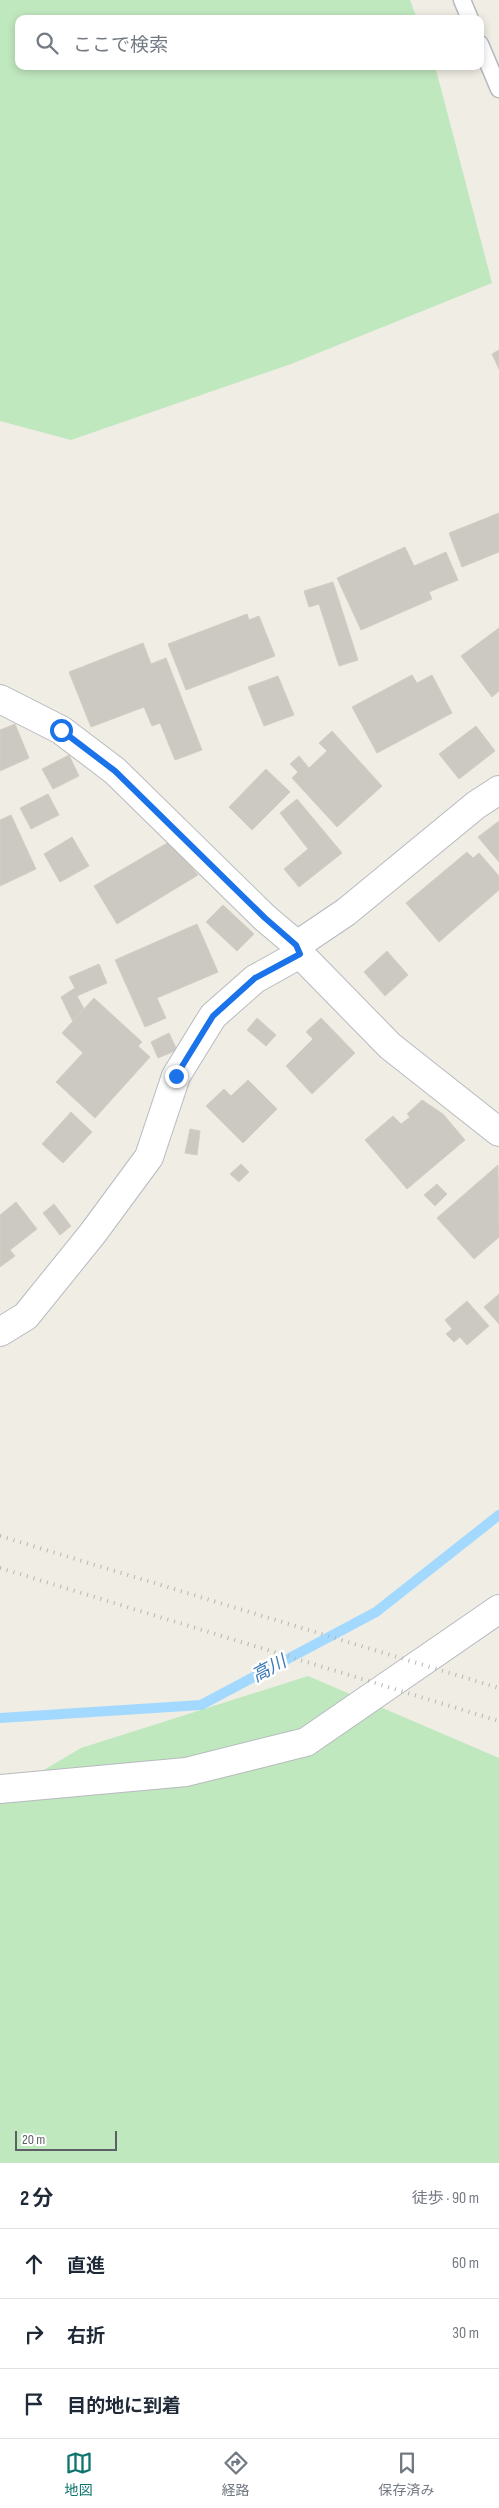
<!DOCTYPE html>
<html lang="ja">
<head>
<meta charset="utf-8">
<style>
  body { margin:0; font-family:"Sofia Sans Condensed","Noto Sans JP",sans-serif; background:#f6f6f7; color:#1f2937 }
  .scale { position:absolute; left:15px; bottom:12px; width:102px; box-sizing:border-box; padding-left:5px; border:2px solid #5c6065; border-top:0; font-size:14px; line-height:18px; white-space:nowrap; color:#5c6065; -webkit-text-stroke:4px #fff; paint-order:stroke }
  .stop { position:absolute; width:15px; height:15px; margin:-11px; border:4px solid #1a73e8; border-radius:50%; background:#fff }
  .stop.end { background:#1a73e8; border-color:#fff; box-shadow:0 1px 5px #0008 }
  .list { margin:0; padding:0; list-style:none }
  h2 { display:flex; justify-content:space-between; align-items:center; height:65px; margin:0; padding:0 20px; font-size:21px }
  h2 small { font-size:16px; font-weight:400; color:#747a83 }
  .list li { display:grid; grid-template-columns:32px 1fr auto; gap:15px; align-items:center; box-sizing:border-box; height:70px; padding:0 20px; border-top:1px solid #e0e1e3 }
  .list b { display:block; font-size:19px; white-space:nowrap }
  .list em { font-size:16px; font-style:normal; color:#747a83 }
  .icon { flex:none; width:28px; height:28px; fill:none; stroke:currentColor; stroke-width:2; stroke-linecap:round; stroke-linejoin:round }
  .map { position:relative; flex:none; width:499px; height:2163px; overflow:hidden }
  .search { position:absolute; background:#fff; box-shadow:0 2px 8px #0003; left:15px; right:15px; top:15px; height:55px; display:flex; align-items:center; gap:12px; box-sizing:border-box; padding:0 18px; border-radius:10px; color:#747a83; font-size:19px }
  .sheet { height:275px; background:#fff }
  nav { display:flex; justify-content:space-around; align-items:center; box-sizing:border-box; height:70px; border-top:1px solid #e0e1e3; background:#fff; font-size:14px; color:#747a83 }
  nav a { display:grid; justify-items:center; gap:2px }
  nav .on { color:#0f766e }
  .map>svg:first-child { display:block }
  .green { fill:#c0e8bf }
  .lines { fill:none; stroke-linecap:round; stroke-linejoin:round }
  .stream { stroke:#a4d9ff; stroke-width:10 }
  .building { fill:#ccc9c3; stroke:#d4cec2 }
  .service-casing { stroke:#b7babf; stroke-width:19 }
  .minor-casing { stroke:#b7babf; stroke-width:30 }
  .service { stroke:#fff; stroke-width:16 }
  .minor { stroke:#fff; stroke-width:28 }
  .rail { stroke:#b5b6b6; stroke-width:4; stroke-dasharray:1 6; stroke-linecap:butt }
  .route { stroke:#1a73e8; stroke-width:6 }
  .labels { text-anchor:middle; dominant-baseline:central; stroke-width:5; stroke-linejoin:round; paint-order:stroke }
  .water-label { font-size:18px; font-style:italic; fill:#3c7ab7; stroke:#fff }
</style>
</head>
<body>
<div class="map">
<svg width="499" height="2163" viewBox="0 0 499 2163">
  <rect width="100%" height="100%" fill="#efede4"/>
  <path class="green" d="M0,0H410L417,19H19V66H435L492,283L291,364L71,440L0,421Z
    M308,1676L499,1758V2163H0V1796L81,1748Z"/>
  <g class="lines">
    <path class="stream" d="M0,1718L201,1705L376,1612L499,1515"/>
  </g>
  <path class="building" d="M499,350V369L492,354Z
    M499,513V552L462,567L449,533Z
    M405,547L414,566L446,552L458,580L429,592L432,599L361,630L337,578Z
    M333,582L358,660L339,666L319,604L309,607L304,591Z
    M247,614L249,620L259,616L275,656L186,690L168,644Z
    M499,628V691L492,697L461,656Z
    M143,643L151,664L166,658L202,750L175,760L160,723L152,726L144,707L91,727L69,672Z
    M412,675L417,683L432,675L452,713L377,753L352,707Z
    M278,676L294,715L264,726L248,687Z
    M15,724L29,758L0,771V730Z
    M476,726L495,751L459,779L439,754Z
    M332,731L382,786L337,827L292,778L298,772L290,764L299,756L309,768L327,751L319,743Z
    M69,755L79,776L53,789L42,769Z
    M266,769L290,792L252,830L229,807Z
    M48,794L59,815L31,829L20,808Z
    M297,799L342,853L299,887L284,869L308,849L280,813Z
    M11,815L36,869L0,886V820Z
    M499,821V862L478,837Z
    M72,837L89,866L60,882L44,854Z
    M169,842L198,875L117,924L94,886Z
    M467,852L473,858L479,853L499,876V890L439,942L406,903Z
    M223,905L254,934L237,951L206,922Z
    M197,924L218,972L157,998L166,1018L145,1027L115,960Z
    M387,951L408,975L385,996L364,972Z
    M99,964L107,983L77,996L84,1009L73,1022L61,997L75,988L69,977Z
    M94,998L142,1042L138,1046L150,1057L95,1118L56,1082L83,1053L62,1033Z
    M257,1018L276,1035L266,1046L247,1030Z
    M321,1018L355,1053L312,1094L286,1066L313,1039L306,1032Z
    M169,1033L177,1050L158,1058L151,1042Z
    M248,1080L277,1109L243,1143L206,1106L224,1089L231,1096Z
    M422,1100L443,1114L465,1140L407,1189L365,1140L393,1116L401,1124L410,1117L407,1114Z
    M71,1112L92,1132L63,1163L42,1144Z
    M190,1129L200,1131L197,1155L185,1153Z
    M241,1164L249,1172L239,1182L230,1174Z
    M498,1165L499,1237L474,1259L437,1218Z
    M437,1184L447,1194L435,1206L424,1195Z
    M16,1202L37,1229L10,1250L15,1256L0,1267V1215Z
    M54,1204L71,1226L60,1235L43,1213Z
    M499,1294V1324L484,1307Z
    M467,1301L489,1326L467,1345L460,1337L454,1342L446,1334L452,1329L445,1320Z"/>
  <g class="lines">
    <g class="service-casing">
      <path id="service" d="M462,0L470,19
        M480,44L499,89"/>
    </g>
    <g class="minor-casing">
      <path id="minor" d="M0,699L61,730L115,771L265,918L297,945L300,954L390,1046L499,1132
        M297,945L346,912L476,805L499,790
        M0,1332L26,1316L93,1233L149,1157L176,1076L213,1016L255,979L300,954
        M0,1789L186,1772L306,1742L499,1609"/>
    </g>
    <use href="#service" class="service"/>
    <use href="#minor" class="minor"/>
    <path class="rail" d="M0,1536L499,1688
      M0,1568L499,1721"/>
  </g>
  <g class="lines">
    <path class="route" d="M61,730L115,771L265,918L296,945L300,954L255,978L213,1016L176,1076"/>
  </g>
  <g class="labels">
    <g class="water-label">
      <text transform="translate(269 1669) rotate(-28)">高川</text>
    </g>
  </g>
</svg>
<div class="scale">20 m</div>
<div class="stop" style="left:61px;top:730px"></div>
<div class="stop end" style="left:176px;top:1076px"></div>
<div class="search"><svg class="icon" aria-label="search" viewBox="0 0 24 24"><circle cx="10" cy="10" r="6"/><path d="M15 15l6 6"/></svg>ここで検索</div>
</div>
<section class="sheet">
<h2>2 分<small>徒歩 · 90 m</small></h2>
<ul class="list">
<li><svg class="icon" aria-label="ahead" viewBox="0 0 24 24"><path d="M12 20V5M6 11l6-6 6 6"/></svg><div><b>直進</b></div><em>60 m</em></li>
<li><svg class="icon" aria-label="right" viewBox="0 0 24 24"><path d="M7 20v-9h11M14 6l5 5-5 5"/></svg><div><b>右折</b></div><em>30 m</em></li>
<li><svg class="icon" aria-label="arrive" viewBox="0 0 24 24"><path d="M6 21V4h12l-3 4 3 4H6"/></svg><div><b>目的地に到着</b></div></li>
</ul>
</section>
<nav>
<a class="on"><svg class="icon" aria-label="map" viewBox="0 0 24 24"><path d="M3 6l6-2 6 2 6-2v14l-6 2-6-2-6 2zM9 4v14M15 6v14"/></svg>地図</a>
<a><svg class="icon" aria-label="directions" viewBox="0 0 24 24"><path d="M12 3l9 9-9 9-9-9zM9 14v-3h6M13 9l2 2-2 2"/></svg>経路</a>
<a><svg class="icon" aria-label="saved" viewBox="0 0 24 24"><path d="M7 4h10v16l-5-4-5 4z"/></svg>保存済み</a>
</nav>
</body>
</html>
